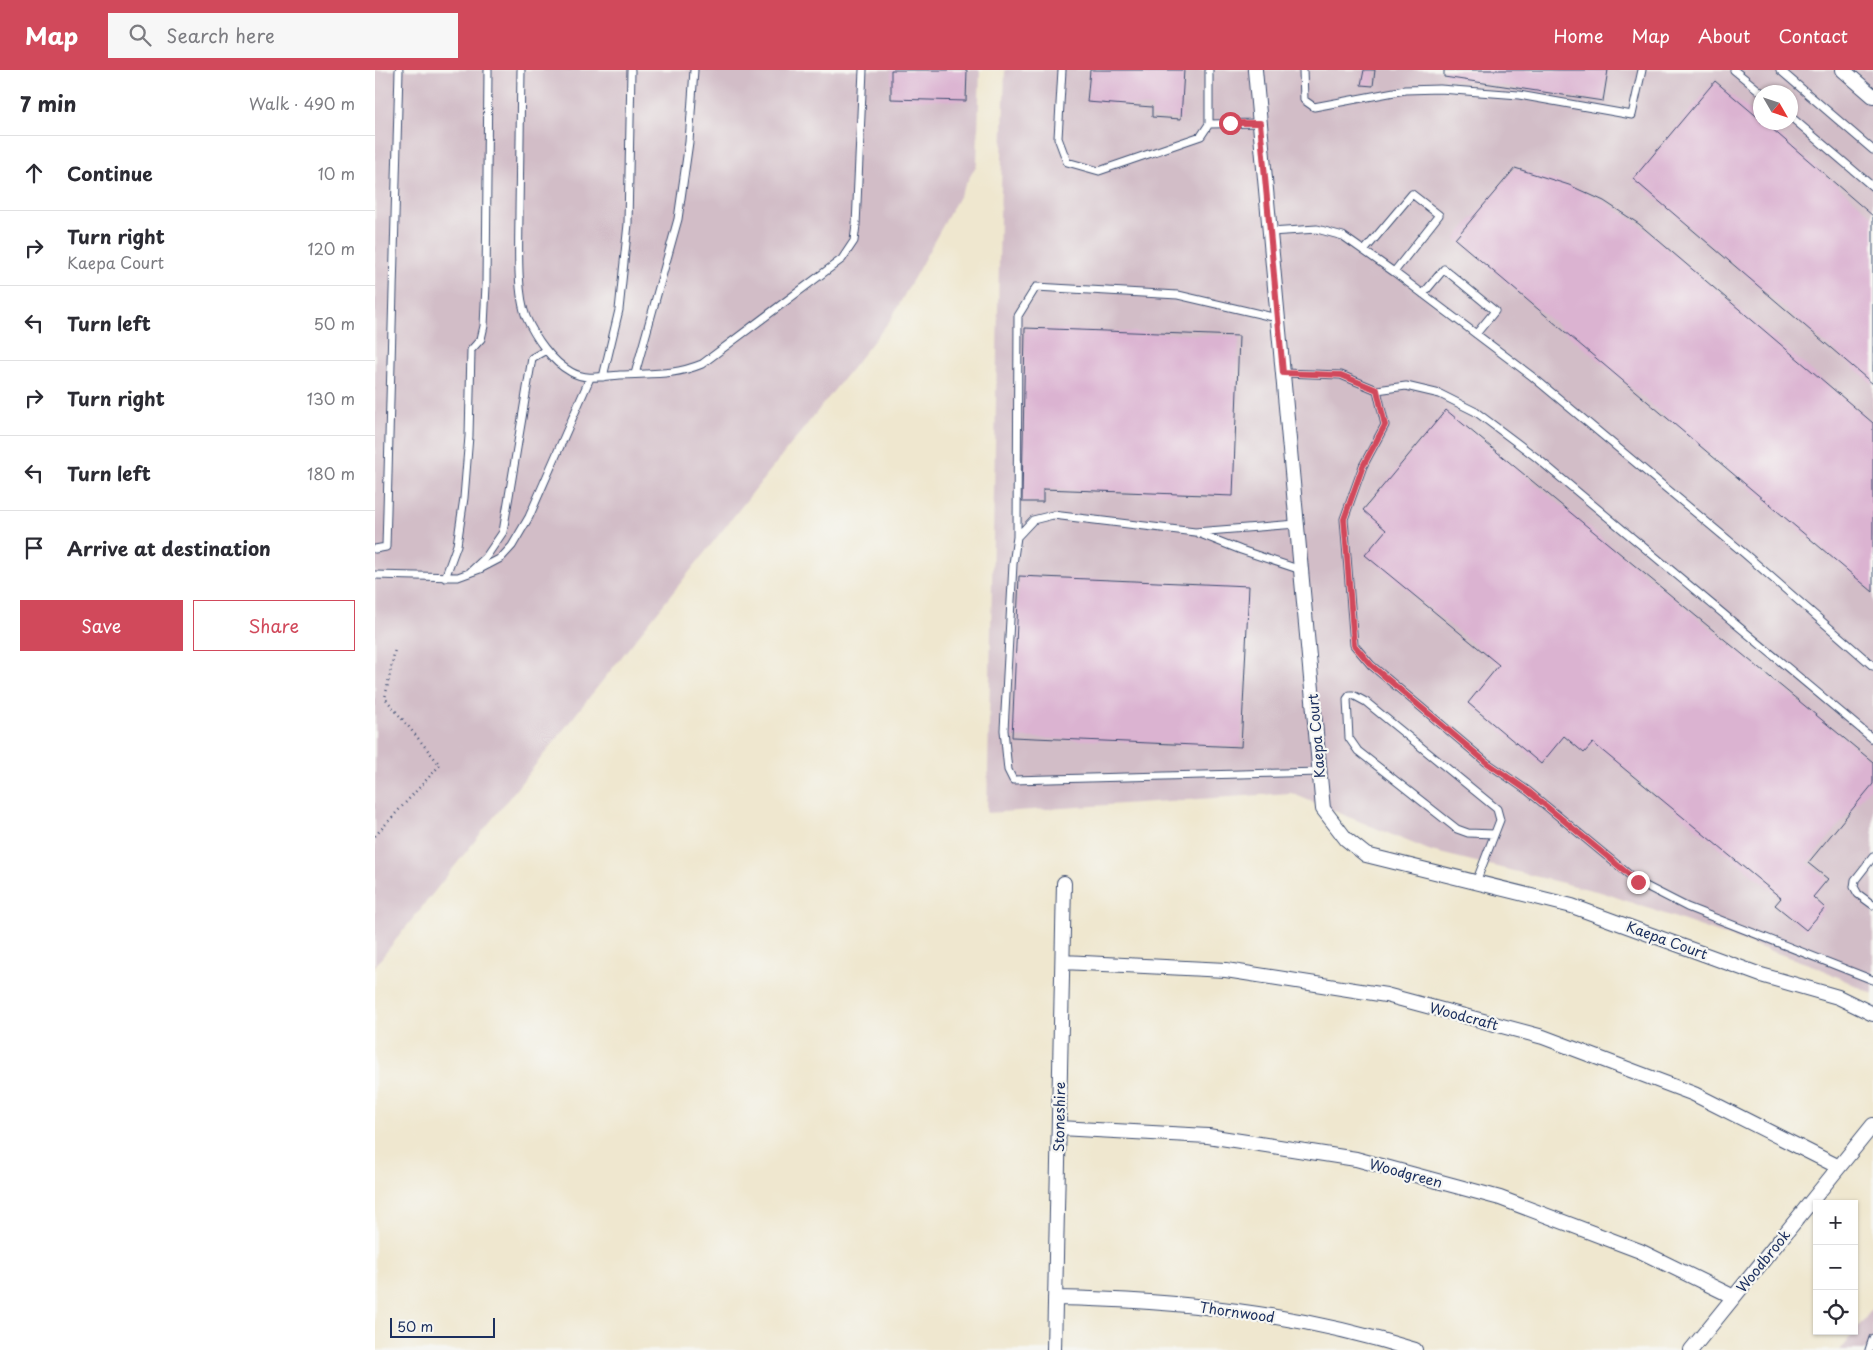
<!DOCTYPE html>
<html lang="en">
<head>
<meta charset="utf-8">
<style>
  body { margin:0; font-family:"Playpen Sans",sans-serif; background:#f7f7f7; color:#2b2b33 }
  .controls { position:absolute; right:15px; bottom:15px; display:grid; overflow:hidden; border-radius:0px; box-shadow:0 1px 4px #0004 }
  .controls button { width:45px; height:45px; display:grid; place-items:center; padding:0; border:0; border-bottom:1px solid #e1e1e2; background:#fff; color:#2b2b33; font:25px sans-serif }
  .compass { position:absolute; left:1378px; top:15px; width:45px; height:45px; border-radius:50%; background:#fff; box-shadow:0 1px 4px #0004; rotate:129deg }
  .scale { position:absolute; left:15px; bottom:12px; width:105px; box-sizing:border-box; padding-left:5px; border:2px solid #1b2f5e; border-top:0; font-size:14px; line-height:18px; white-space:nowrap; color:#1b2f5e; -webkit-text-stroke:4px #f6f6f2; paint-order:stroke }
  .stop { position:absolute; width:15px; height:15px; margin:-11px; border:4px solid #d1495b; border-radius:50%; background:#fff }
  .stop.end { background:#d1495b; border-color:#fff; box-shadow:0 1px 5px #0008 }
  .list { margin:0; padding:0; list-style:none }
  h2 { display:flex; justify-content:space-between; align-items:center; height:65px; margin:0; padding:0 20px; font-size:21px }
  h2 small { font-size:16px; font-weight:400; color:#7c7c81 }
  .list li { display:grid; grid-template-columns:32px 1fr auto; gap:15px; align-items:center; box-sizing:border-box; height:75px; padding:0 20px; border-top:1px solid #e1e1e2 }
  .list b { display:block; font-size:19px; white-space:nowrap }
  .list p { margin:0; font-size:16px; white-space:nowrap; color:#7c7c81 }
  .list em { font-size:16px; font-style:normal; color:#7c7c81 }
  .actions { display:flex; gap:10px; padding:15px 20px }
  .actions a { flex:1; padding:11px 0; border:1px solid #d1495b; border-radius:0px; text-align:center; font-size:18px; color:#d1495b }
  .actions .main { background:#d1495b; color:#fff }
  .icon { flex:none; width:28px; height:28px; fill:none; stroke:currentColor; stroke-width:2; stroke-linecap:round; stroke-linejoin:round }
  .map { position:relative; flex:none; width:1498px; height:1280px; overflow:hidden }
  header { display:flex; align-items:center; gap:30px; box-sizing:border-box; height:70px; padding:0 25px; background:#d1495b; color:#fff }
  header strong { font-size:24px }
  nav { display:flex; gap:28px; margin-inline-start:auto; font-size:18px }
  .search { width:350px; height:45px; background:#f7f7f7; display:flex; align-items:center; gap:12px; box-sizing:border-box; padding:0 18px; border-radius:0px; color:#7c7c81; font-size:19px }
  main { display:flex }
  aside { flex:1; background:#fff }
  .map>svg:first-child { display:block }
  .industrial { fill:#d2bdc7; fill-rule:evenodd }
  .building { fill:#dbb3d1 }
  .lines { fill:none; stroke-linecap:round; stroke-linejoin:round }
  .lane-casing { stroke:#3b4b6f; stroke-width:9 }
  .street-casing { stroke:#3b4b6f; stroke-width:16 }
  .path { stroke:#3b4b6f; stroke-width:2.5; stroke-dasharray:1 4; stroke-linecap:butt }
  .lane { stroke:#fff; stroke-width:7 }
  .street { stroke:#fff; stroke-width:14 }
  .route { stroke:#d1495b; stroke-width:6 }
  .labels { text-anchor:middle; dominant-baseline:central; stroke-width:4.5; stroke-linejoin:round; paint-order:stroke }
  .street-label { font-size:14px; fill:#1b2f5e; stroke:#f6f6f2 }
</style>
</head>
<body>
<header>
<strong>Map</strong>
<div class="search"><svg class="icon" aria-label="search" viewBox="0 0 24 24"><circle cx="10" cy="10" r="6"/><path d="M15 15l6 6"/></svg>Search here</div>
<nav><a>Home</a><a>Map</a><a>About</a><a>Contact</a></nav>
</header>
<main>
<aside>
<h2>7 min<small>Walk · 490 m</small></h2>
<ul class="list">
<li><svg class="icon" aria-label="ahead" viewBox="0 0 24 24"><path d="M12 20V5M6 11l6-6 6 6"/></svg><div><b>Continue</b></div><em>10 m</em></li>
<li><svg class="icon" aria-label="right" viewBox="0 0 24 24"><path d="M7 20v-9h11M14 6l5 5-5 5"/></svg><div><b>Turn right</b><p>Kaepa Court</p></div><em>120 m</em></li>
<li><svg class="icon" aria-label="left" viewBox="0 0 24 24"><path d="M17 20v-9H6M10 6l-5 5 5 5"/></svg><div><b>Turn left</b></div><em>50 m</em></li>
<li><svg class="icon" aria-label="right" viewBox="0 0 24 24"><path d="M7 20v-9h11M14 6l5 5-5 5"/></svg><div><b>Turn right</b></div><em>130 m</em></li>
<li><svg class="icon" aria-label="left" viewBox="0 0 24 24"><path d="M17 20v-9H6M10 6l-5 5 5 5"/></svg><div><b>Turn left</b></div><em>180 m</em></li>
<li><svg class="icon" aria-label="arrive" viewBox="0 0 24 24"><path d="M6 21V4h12l-3 4 3 4H6"/></svg><div><b>Arrive at destination</b></div></li>
</ul>
<div class="actions"><a class="main">Save</a><a>Share</a></div>
</aside>
<div class="map">
<svg width="1498" height="1280" viewBox="0 0 1498 1280">
  <rect width="100%" height="100%" fill="#f6f6f2"/>
  <filter id="ink" filterUnits="userSpaceOnUse"><feTurbulence type="fractalNoise" baseFrequency=".02" numOctaves="2"/><feDisplacementMap in="SourceGraphic" scale="10" xChannelSelector="R" yChannelSelector="G"/><feConvolveMatrix kernelMatrix="1 2 1 2 8 2 1 2 1" color-interpolation-filters="sRGB"/></filter>
  <filter id="wash" filterUnits="userSpaceOnUse"><feTurbulence type="fractalNoise" baseFrequency=".0096" numOctaves="4" result="noise"/><feDisplacementMap in="SourceGraphic" scale="20" xChannelSelector="R" yChannelSelector="G"/><feGaussianBlur stdDeviation="1.12" result="paint"/><feColorMatrix in="noise" values="0 0 0 0 0 0 0 0 0 0 0 0 0 0 0 0 0 1.4 0 .05"/><feComposite in="paint" operator="in"/></filter>
  <g filter="url(#wash)">
    <rect width="100%" height="100%" fill="#efe7cf"/>
    <path class="industrial" d="M0,0H605L602,94L516,249L0,896Z
      M630,0H1498V924L1442,897L1229,823L1056,781L916,723L612,743L625,146ZM1386,22H1416V52H1386Z
      M1498,1238V1280H1465Z"/>
    <g id="blocks">
      <path class="building" d="M516,0H592L591,31L516,29Z
        M715,0H809L806,49L777,47V37L712,32Z
        M989,0H1000L998,16L986,15Z
        M1069,0H1233L1228,31L1069,7Z
        M1340,11L1386,50V52H1389L1498,146V314L1258,109Z
        M1140,98L1194,115L1229,131L1264,154L1498,353V522L1080,169Z
        M650,258L864,266L858,426L668,419V432H647Z
        M1071,340L1498,692V714L1433,793L1453,809L1438,827L1450,838L1431,860L1400,835L1406,828L1218,673L1209,683L1189,666L1166,694L1093,633L1124,595L990,485L1011,460L988,440Z
        M644,506L874,516L866,677L637,667Z"/>
    </g>
  </g>
  <g filter="url(#ink)">
    <use href="#blocks" fill-opacity="0" stroke="#3b4b6f" stroke-width="1"/>
    <g class="lines">
      <g class="lane-casing">
        <path id="lane" d="M146,0C145,47 145,94 144,141C144,169 141,221 151,247C160,267 176,291 196,302C212,311 228,306 245,305C275,303 298,306 327,294L467,189L479,171L481,155L488,0
          M687,0L683,68L692,92L724,101L826,66L834,54V0
          M928,0L929,30L939,37L1030,20L1065,19L1144,25L1257,45L1267,0
          M1359,0L1386,22
          M1405,0L1498,80
          M1416,47L1498,117
          M834,54L885,53
          M895,162L942,159L968,166L1019,202L1158,307L1370,484L1498,596
          M989,181L1037,124L1064,145L1019,202
          M1048,224L1069,199L1120,241L1101,264
          M908,303L966,305L1002,320L1010,355L988,396L969,449L979,575L996,595L1111,692L1153,721L1263,812L1312,837L1498,910
          M260,304L303,149L314,72L319,0
          M228,307L244,240L253,154L256,0
          M1002,320L1031,316L1065,324L1101,342L1162,388L1498,669
          M922,454L820,462L678,445L658,450L642,467L638,494L629,660L633,700L638,710L945,702
          M823,463L866,480L926,500
          M642,467L643,246L661,217L803,225L902,248
          M0,479L11,477L24,0
          M95,502L111,487L128,462L157,288L171,280
          M0,505L83,507L105,499L126,488L137,476L154,447L215,308
          M70,508L82,475L89,428L94,366L96,280L106,269L109,256L111,215L113,0
          M1498,787L1480,810L1479,817L1483,824L1498,835
          M1101,812L1125,750L1122,739L991,632L978,625H975L972,629L974,668L983,681L1082,759L1093,763L1119,764
          M1494,1280L1498,1268"/>
      </g>
      <g class="street-casing">
        <path id="street" d="M880,0L948,739L971,769L991,785L1197,836L1386,905L1463,927L1498,944
          M1468,0L1498,26
          M688,892L851,900L1011,925L1168,967L1319,1024L1464,1097
          M684,1058L833,1066L981,1089L1125,1128L1265,1181L1359,1227
          M680,1228C802,1230 923,1243 1040,1280
          M679,1280L689,813
          M1316,1280L1498,1055"/>
      </g>
      <path class="path" d="M0,766L65,695L10,628L20,579"/>
      <use href="#lane" class="lane"/>
      <use href="#street" class="street"/>
    </g>
  </g>
  <g class="lines" filter="url(#ink)">
    <path class="route" d="M855,53H885L908,303L966,305L1002,320L1010,355L988,396L969,449L979,575L996,595L1111,692L1153,721L1263,812"/>
  </g>
  <g class="labels">
    <g class="street-label">
      <text transform="translate(941 666) rotate(-95)">Kaepa Court</text>
      <text transform="translate(1292 870) rotate(20)">Kaepa Court</text>
      <text transform="translate(1089 946) rotate(15)">Woodcraft</text>
      <text transform="translate(684 1047) rotate(-89)">Stoneshire</text>
      <text transform="translate(1031 1103) rotate(15)">Woodgreen</text>
      <text transform="translate(1388 1191) rotate(-51)">Woodbrook</text>
      <text transform="translate(862 1242) rotate(8)">Thornwood</text>
    </g>
  </g>
</svg>
<div class="controls">
<button>+</button>
<button>−</button>
<button><svg class="icon" aria-label="locate" viewBox="0 0 24 24"><circle cx="12" cy="12" r="6"/><path d="M12 2v4M12 18v4M2 12h4M18 12h4"/></svg></button>
</div>
<svg class="compass" viewBox="-18 -18 36 36"><path d="M0-13l5 13h-10z" fill="#e53935"/><path d="M0 13l5-13h-10z" fill="#7c7c81"/></svg>
<div class="scale">50 m</div>
<div class="stop" style="left:855px;top:53px"></div>
<div class="stop end" style="left:1263px;top:812px"></div>
</div>
</main>
</body>
</html>
